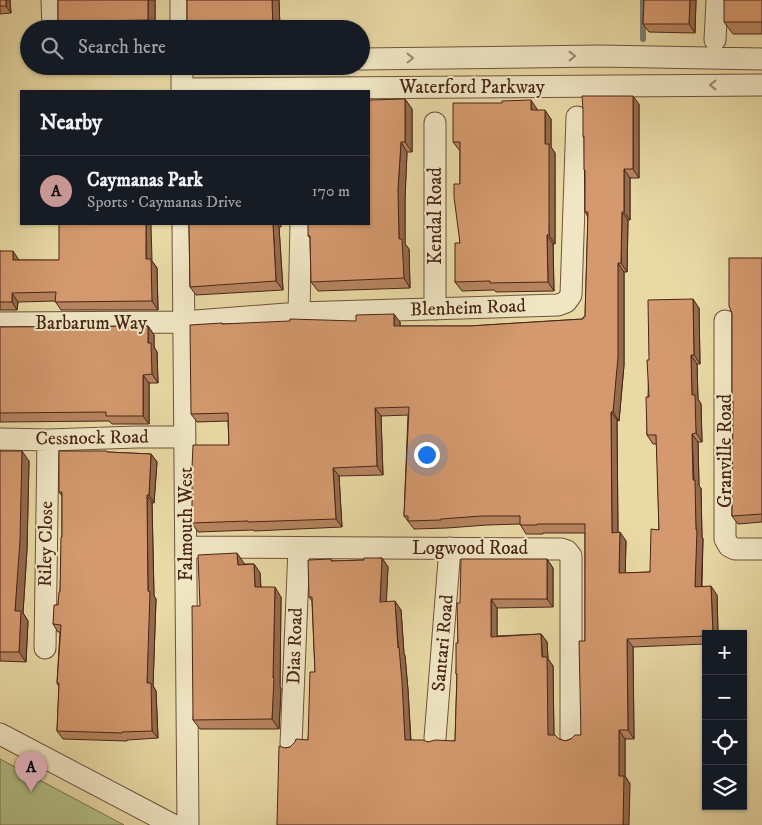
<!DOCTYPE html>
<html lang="en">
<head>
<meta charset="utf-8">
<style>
  body { margin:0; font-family:"IM FELL DW Pica",serif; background:#20242c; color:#f1f3f6 }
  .controls { position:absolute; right:15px; bottom:15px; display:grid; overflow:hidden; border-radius:0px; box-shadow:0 1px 4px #0004 }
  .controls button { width:45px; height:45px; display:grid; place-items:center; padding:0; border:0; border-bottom:1px solid #363941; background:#171b24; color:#f1f3f6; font:25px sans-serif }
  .you { position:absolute; left:426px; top:454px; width:18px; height:18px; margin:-12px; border:4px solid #fff; border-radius:50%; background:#1a73e8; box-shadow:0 0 0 8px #1a73e833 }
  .badge { display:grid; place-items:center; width:32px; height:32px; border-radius:50%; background:#c59692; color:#111; font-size:16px; font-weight:700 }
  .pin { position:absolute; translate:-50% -41px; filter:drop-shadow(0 1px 2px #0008) }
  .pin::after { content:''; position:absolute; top:26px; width:18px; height:15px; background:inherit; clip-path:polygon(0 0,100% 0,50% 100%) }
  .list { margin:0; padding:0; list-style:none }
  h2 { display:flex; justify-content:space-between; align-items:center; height:65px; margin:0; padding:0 20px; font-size:21px }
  h2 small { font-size:16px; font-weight:400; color:#9ea1a6 }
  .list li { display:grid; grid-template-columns:32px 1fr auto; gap:15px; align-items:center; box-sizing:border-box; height:70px; padding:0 20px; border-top:1px solid #363941 }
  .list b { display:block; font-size:19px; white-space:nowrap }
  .list p { margin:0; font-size:16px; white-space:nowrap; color:#9ea1a6 }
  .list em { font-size:16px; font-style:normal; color:#9ea1a6 }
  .icon { flex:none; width:28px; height:28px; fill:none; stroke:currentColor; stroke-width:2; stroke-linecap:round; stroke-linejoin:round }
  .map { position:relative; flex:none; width:762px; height:825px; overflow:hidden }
  .search { position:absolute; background:#171b24; box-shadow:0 1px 4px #0004; left:20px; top:20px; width:350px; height:55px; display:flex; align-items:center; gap:12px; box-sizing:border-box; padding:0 18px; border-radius:28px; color:#9ea1a6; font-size:19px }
  .panel { position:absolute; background:#171b24; box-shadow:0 1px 4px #0004; left:20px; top:90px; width:350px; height:135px; border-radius:0px }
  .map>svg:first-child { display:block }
  .pitch { fill:#b3c088; stroke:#7e7250 }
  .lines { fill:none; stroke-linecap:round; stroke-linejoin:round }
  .stream { stroke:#797e73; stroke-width:6 }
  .minor-casing { stroke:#70523a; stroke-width:23 }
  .minor { stroke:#f0e6c4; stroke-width:21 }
  .wall { fill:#b6845f; stroke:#482517 }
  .shaded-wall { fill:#946b4d; stroke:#482517 }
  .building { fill:#d4996e; stroke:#482517 }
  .oneway { stroke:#9c866e }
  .labels { text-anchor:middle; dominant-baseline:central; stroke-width:4; stroke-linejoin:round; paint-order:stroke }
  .street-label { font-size:19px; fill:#482517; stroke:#f0e6c4 }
</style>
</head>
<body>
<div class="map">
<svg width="762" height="825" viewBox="0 0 762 825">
  <rect width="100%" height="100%" fill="#e8d9a5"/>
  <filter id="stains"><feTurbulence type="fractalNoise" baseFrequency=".004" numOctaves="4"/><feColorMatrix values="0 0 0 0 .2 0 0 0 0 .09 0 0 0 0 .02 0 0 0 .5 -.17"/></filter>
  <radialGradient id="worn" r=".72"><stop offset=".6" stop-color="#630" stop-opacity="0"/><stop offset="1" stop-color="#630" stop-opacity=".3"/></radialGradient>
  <path class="pitch" d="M0,759L124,825H0Z"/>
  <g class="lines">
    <path class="stream" d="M643,0V39"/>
    <g class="minor-casing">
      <path id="minor" d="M52,0L53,29
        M181,0V29
        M715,40L717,0
        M361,59L600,56L762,59
        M182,66V91
        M182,89L762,85
        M183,224L188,825
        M435,309V123
        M299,313L301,224
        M725,321V539L729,546L735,549H762
        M0,323L183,322L299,313L558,305L566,302L571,295L577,117
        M0,439L48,440L137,437H185
        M186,547L561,549L567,551L571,556V737
        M45,648L48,440
        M0,734L173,825
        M435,738L450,548
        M291,744L299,548"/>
    </g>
    <use href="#minor" class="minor"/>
  </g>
  <path class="wall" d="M0,0H10L11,13L0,14Z
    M58,0H155V29H63L58,22Z
    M187,0H279L280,29H184L183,27L187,19Z
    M644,0H696L695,33L649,32L643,24Z
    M762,0V34H733L724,22Z
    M405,99L412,109V152H407L405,199V244L409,249L410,288L318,291L311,282L310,238L308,236Z
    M502,103L537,109V110L551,119V147L555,153V244H553L554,291L496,292L494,290L462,291L455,282L460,243V151L453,142Z
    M639,104V178H630V220H628L627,272H624V365L619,421L617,420L618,532L626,541L625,573L650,572L659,530L657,444H653L647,435L649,360L699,308L700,364H697L698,399L701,404L702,442H698L699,486L701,488L702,537L703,539L702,587L717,595L718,634H706V644L633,647L634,739H625V776L630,784L285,748L290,747L308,740L315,672L312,601L309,597L331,559L332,561L364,560L382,558L388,567L386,602L401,610L404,654L405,656L408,690L411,740L428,742L455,741L457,675L456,674L460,603L547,559L553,568V607L497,608V636L541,634L547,642L548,659L553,666L554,735L559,739L565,741L581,735L585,641V533H543V534H526L520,524L487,525L447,528L414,529L404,516L408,415L381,416L383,475L339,476L342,527L254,531L253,530L198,532L192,523L229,445L228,421L197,422L191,414L222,323L223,324L400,322V326H469L583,319L585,317L588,217L585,212L584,138L583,136Z
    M189,224H281V227H279L283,290L196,295L190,287Z
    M0,251L19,260L152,261L157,268L158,310H61L55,301L18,302L17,310H0Z
    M762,258V522L738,524L732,516L733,402L732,401V313Z
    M148,326L154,335V347L157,352L158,383H149V424H112L109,421L0,422V327Z
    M0,451L29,461L27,549L23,613L28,621L26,662L0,661Z
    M108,452L151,454L157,462L154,503H152L154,596L156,599L153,686L156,691L158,738L127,740V741L63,739L57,731L59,687L57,683L60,632H58L53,624L58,605L60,592L62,537V496L59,492Z
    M244,563V564H254L260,573L261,587L281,597L280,687L281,688L279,729H200L193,720L200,606Z"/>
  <path class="shaded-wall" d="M6,0H10L11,13L6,6Z
    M148,0H155V29H154L148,20Z
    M272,0H279L280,29H273Z
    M690,0H696L695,33L689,24Z
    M93,21L99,29H98L93,22Z
    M633,96L639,104V178L633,169Z
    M405,99L412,109V152L405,142Z
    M531,100L537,109V119L531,110Z
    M545,110L551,119V147L555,153V244L549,235L545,144Z
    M401,142L407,152L405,199V244L409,249L410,288L404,278L399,239L398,189Z
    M624,169L630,178V220L624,212Z
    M622,212L628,220L627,272L621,263Z
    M146,224H151L152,261L157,268L158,310L152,301L146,259Z
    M273,224H277L279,227L283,290L276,281Z
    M547,235L553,244L554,291L548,282Z
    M13,251L19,260V269L13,260Z
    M618,263L624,272V365L619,421L613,412Z
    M12,293L18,302L17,310L12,302Z
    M693,299L699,308L700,364L694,355Z
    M394,314L400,322V334L394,326Z
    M148,326L154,335V347L157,352L158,383L152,374L148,343Z
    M691,355L697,364L698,399L701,404L702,442L696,433L692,395Z
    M143,375L149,383V424L143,416Z
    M375,408L381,416L383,475L377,466Z
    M611,412L617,420L618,541L612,533Z
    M692,434L698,442L699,486L701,488L702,537L703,539L701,596L695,587L696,530Z
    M22,451L29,461L27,549L23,613L28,621L26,662L19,652L15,611Z
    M151,454L157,462L154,503L149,495Z
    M333,468L339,476L342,527L336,519Z
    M147,495L152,503L154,596L156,599L153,686L156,691L158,738L152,731L147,683L148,591Z
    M620,532L626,541L625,582L619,573Z
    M237,553L244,563V574L238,565Z
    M382,558L388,567L386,611L380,602Z
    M547,559L553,568V607L547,599Z
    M254,564L260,573L261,596L255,587Z
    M711,586L717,595L718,634H713Z
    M275,587L281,597L280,687L281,688L279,729L272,719Z
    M491,599L497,608V645L491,637Z
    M395,601L401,610L404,654L405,656L408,690L411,749L405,740Z
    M541,634L547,642L548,659L553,666L554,744L548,735Z
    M627,639L633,647L634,739L628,730Z
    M619,730L625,739V776L630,784L629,825H623L619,776Z"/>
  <path class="building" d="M0,0H6V6H0Z
    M58,0H148V20L93,21V22H58Z
    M187,0H272L273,29H254V24L183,27L187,19Z
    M644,0H690L689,24H643Z
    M724,0H762V22H724Z
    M582,96H633V169H624V212H622L621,263H618V357L613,412H611L612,533L620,532L619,573L650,572L651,529L659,530L656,435H647L646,397H649L647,360H649L648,300L693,299L694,355H691L692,395H695L696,433L692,434L693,480H695L696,530H697L695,587L711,586L713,634H706V636L627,639L628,730H619V776H624L623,825H277L279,746L285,748L290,747L295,742L296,739L308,740L310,672H315L312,597H309L308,560L331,559V561L364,560V558H382L380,602L395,601L398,648L399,647L402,682L405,740H423L428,742L435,740L455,741L457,674H456V643H458L457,603H460L461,559H547V599H491V637L541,634L542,657H547L548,735H555L559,739L565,741L571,739L575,735H581L579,641H585V524H537V525H520V516H481L441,519V520L408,521V516H404L409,407L375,408L377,466L333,468L336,519L248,522V521L192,523V468L193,445H229L228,413L191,414L190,325L222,323V324L290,321V319L356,321V315L394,314V326H469L583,319V317H585L588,212H585V170H584V136H583V109Z
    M405,99V142H401L398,189L399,239H402L404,278L311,282L310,236H308V224H369V100Z
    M531,100V110H545V144H549V235H547L548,282L490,283V281L455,282V243H460L454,197V184H460V142H453V103H502V101Z
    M59,224H146V259H151L152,301L55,302L56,292L12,293V302H0V251H13V260H59Z
    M189,224H273L276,281L190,287Z
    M729,258H762V514L732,516L733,401H732V313L729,306Z
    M148,326V343H151L152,374L143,375V416H106V412L0,413V327Z
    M0,451H22L20,540L15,611H21L19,652H0Z
    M59,451H107V452L151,454L149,495H147L148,591L150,592L147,683H151L152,731L122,732V733L57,731L59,683H57L61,625L53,624L54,605H58L59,592H60L61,537H62V492H59Z
    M237,553L238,565L254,564L255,587H275L273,678H274L272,719L193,720L192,606H200L198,555Z"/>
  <defs><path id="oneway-chevron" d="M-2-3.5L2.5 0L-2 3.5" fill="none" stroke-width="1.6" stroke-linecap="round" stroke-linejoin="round" transform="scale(1.25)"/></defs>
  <g class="oneway">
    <use href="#oneway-chevron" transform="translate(572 56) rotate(-1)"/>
    <use href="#oneway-chevron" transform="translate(410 58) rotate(-1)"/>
    <use href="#oneway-chevron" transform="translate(713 85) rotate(180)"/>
  </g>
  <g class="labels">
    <g class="street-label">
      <text x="472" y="87">Waterford Parkway</text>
      <text transform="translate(435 216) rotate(-90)">Kendal Road</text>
      <text transform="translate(468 308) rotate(-2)">Blenheim Road</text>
      <text x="91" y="323">Barbarum Way</text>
      <text transform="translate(92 438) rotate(-1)">Cessnock Road</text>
      <text transform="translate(725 451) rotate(-90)">Granville Road</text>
      <text transform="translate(186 524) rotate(-90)">Falmouth West</text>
      <text transform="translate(46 544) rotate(-89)">Riley Close</text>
      <text x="470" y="548">Logwood Road</text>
      <text transform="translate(443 643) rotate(-85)">Santari Road</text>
      <text transform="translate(295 646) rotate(-88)">Dias Road</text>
    </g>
  </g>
  <rect width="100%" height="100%" filter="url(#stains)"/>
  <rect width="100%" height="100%" fill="url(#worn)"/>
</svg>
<div class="controls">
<button>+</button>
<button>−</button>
<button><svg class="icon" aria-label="locate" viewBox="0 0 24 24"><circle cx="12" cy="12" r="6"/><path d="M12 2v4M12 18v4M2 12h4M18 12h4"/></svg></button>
<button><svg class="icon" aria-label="layers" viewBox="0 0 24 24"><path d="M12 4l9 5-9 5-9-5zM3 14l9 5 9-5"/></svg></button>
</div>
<div class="you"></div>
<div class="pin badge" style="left:31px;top:792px">A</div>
<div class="search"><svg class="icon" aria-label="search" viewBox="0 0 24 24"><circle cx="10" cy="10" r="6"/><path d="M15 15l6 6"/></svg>Search here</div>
<section class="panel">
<h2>Nearby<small></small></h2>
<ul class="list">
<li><span class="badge">A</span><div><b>Caymanas Park</b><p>Sports · Caymanas Drive</p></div><em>170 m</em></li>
</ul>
</section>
</div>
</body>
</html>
